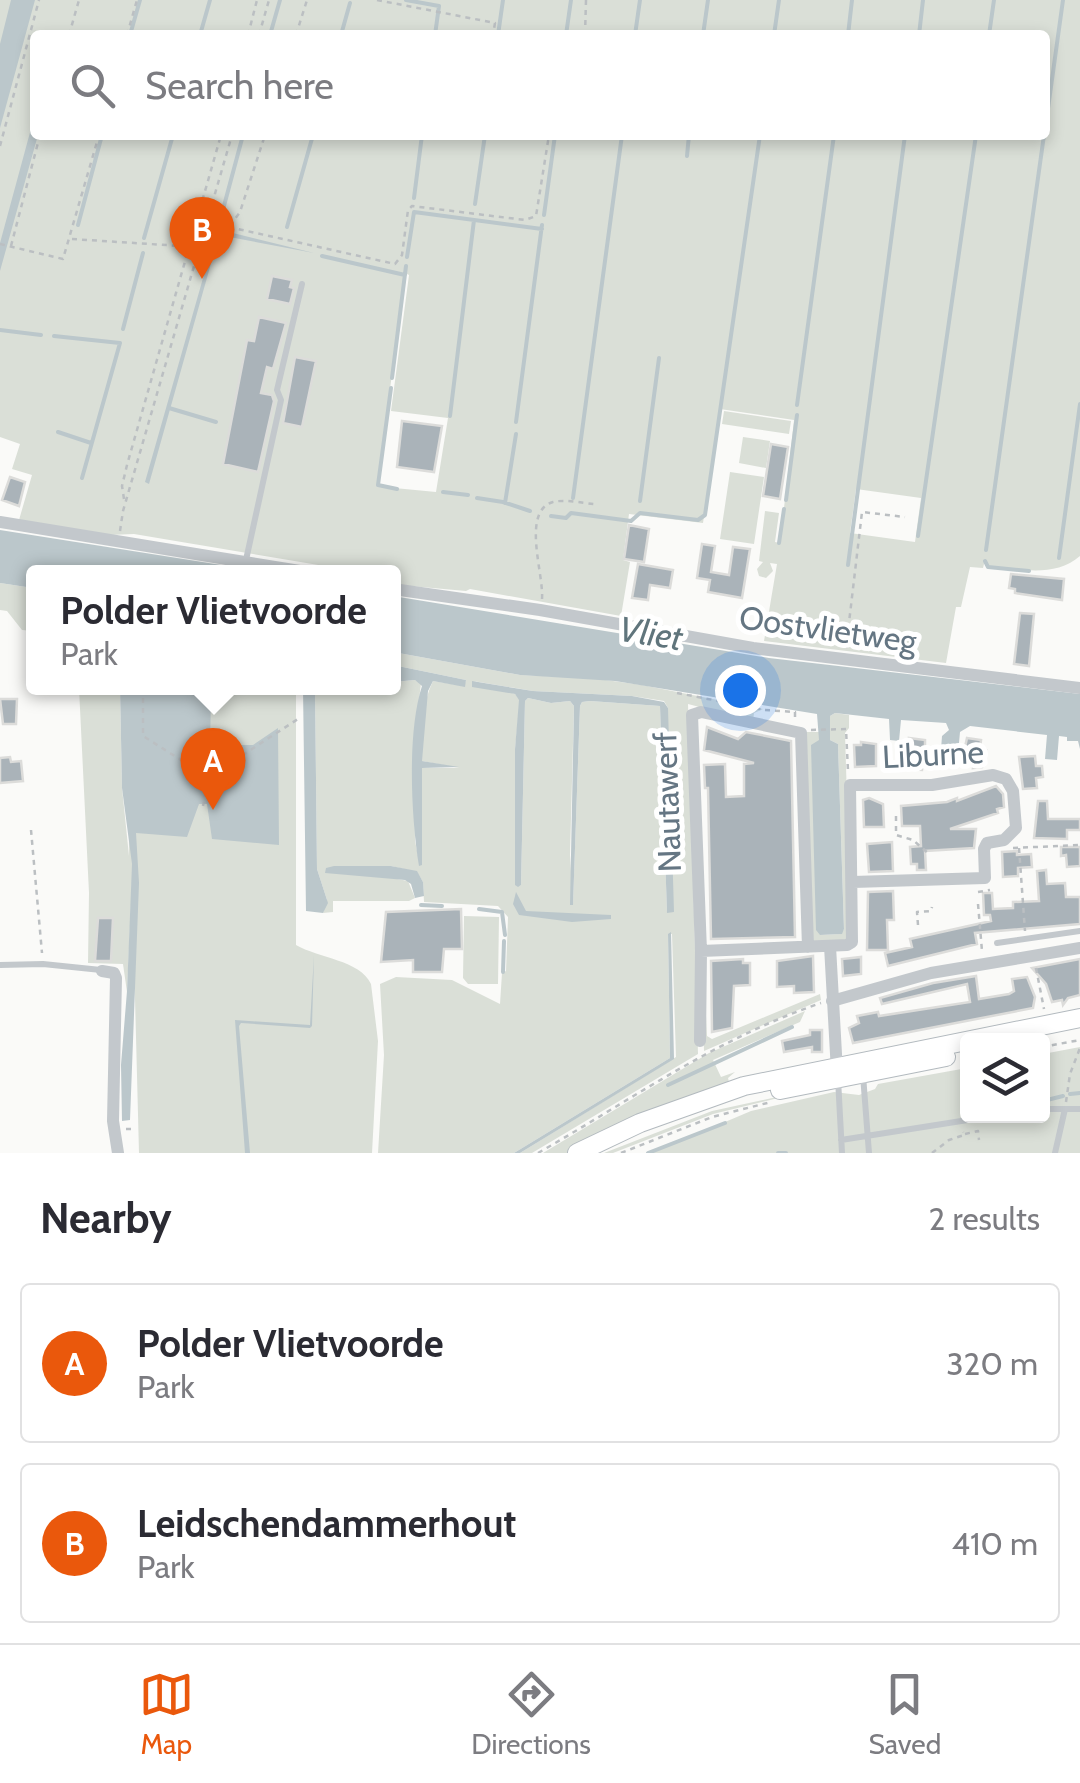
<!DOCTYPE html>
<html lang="en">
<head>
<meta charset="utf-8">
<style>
  body { margin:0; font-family:Cabin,sans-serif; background:#f7f7f7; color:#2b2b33 }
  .controls { position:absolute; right:30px; bottom:30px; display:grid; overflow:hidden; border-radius:10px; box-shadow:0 5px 15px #0003 }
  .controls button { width:90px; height:90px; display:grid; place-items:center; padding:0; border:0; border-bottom:2px solid #e1e1e2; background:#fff; color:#2b2b33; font:50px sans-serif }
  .you { position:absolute; left:740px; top:690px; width:35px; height:35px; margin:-25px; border:8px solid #fff; border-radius:50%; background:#1a73e8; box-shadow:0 0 0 15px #1a73e833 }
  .badge { display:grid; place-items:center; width:65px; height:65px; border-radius:50%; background:#ea580c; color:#fff; font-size:32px; font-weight:700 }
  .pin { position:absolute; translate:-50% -82px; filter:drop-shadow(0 2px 5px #0008) }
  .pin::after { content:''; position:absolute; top:52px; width:35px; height:30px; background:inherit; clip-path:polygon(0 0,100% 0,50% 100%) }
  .popup { position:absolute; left:26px; top:565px; width:375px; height:130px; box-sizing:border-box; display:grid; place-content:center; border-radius:10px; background:#fff; filter:drop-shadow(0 2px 8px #0005); font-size:32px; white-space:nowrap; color:#7c7c81 }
  .popup b { font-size:38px; color:#2b2b33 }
  .popup::after { content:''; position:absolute; left:50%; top:100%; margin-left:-20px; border:20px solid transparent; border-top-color:#fff }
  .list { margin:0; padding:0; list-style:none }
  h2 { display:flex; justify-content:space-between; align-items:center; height:130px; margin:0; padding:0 40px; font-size:42px }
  h2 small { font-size:32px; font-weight:400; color:#7c7c81 }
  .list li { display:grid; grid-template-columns:65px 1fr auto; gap:30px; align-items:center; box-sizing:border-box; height:160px; margin:0 20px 20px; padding:0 20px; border:2px solid #e1e1e2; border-radius:10px }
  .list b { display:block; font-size:38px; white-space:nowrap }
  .list p { margin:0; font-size:32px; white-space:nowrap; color:#7c7c81 }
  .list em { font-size:32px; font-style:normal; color:#7c7c81 }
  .icon { flex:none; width:55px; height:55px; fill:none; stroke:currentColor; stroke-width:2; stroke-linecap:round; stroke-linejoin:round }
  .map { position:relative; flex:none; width:1080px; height:1153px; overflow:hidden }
  .search { position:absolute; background:#fff; box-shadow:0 5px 15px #0003; left:30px; right:30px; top:30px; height:110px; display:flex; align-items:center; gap:25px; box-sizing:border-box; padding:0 35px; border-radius:10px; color:#7c7c81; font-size:38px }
  .sheet { height:490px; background:#fff }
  nav { display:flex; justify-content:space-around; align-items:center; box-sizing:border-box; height:140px; border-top:2px solid #e1e1e2; background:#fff; font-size:28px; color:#7c7c81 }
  nav a { display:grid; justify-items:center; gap:5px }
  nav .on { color:#ea580c }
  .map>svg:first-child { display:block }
  .green { fill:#dadfd7; fill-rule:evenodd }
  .water { fill:#bbc7cb }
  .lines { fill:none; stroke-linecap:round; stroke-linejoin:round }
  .stream { stroke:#bbc7cb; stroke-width:4 }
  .building { fill:#aab3b9; stroke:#dcdcda; stroke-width:2.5 }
  .secondary-casing { stroke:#b3babf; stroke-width:20 }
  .path { stroke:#bbbfc2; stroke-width:2.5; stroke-dasharray:5 5; stroke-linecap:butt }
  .lane { stroke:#c3c8cc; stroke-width:6 }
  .street { stroke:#c3c8cc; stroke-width:12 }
  .secondary { stroke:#fff; stroke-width:18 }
  .labels { text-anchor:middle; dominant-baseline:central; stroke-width:10; stroke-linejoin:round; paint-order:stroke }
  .street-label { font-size:32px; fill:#657683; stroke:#fff }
  .water-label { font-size:35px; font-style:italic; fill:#60757c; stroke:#fff }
</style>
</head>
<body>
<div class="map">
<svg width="1080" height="1153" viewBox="0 0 1080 1153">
  <rect width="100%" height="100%" fill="#fafaf8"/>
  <path class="green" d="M0,0H1080V556C1055,578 1019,569 989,566L985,560L983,568L970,567L961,607H956L946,663L764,641L777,564L770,563L773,571L766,578L759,576L757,569L763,562L759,561L765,511L779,513L775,542L780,543L794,420L720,409L703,523L629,514L623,560L630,562L621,616L470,589L466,591L399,585L393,583V572H360L134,534L109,535L19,520L32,475L12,469L20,444L0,437ZM35,35H1045V135H35ZM405,273L409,275L391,411L448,418L436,492L384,487L378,482ZM856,489L921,498L915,542L850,533Z
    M724,411L791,421L789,434L722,424Z
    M743,437L770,441L766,468L739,463Z
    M730,472L764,477L754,544L720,539Z
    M0,583L33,588V631L22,630L7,611L0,610Z
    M393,652L520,675L591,678L642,685L763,709L754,713L753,721L688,704L698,1054L532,1153H520L676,1057L672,934H668L670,1058L514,1153H378L384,1055L380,984L396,977L452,980L500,1004L502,973L506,971L508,917L498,906L424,902L423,882L417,872L391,866L366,867L381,876L408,881L415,898L409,901H333V912L323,913L327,900L317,869L315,688H393V682L415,680L421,683L414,743L415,841L420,865L422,768H459L422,761C422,735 421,705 433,681L464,686L466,680L393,665ZM473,681L533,691L632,696L664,701L668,708L667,912L660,706L590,701L582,702L580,706L573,904L570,855L574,706L570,701L551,703L528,698L525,701L521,885L518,886L515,749L520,700L515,694Z
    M79,688H120L122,788L129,856L128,688H296V945C318,958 360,960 371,984L378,1041L372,1153H139L132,882L127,992L123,964L88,963L89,893Z
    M835,713L849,715V728L845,733L851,933L848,940L817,943L812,940L806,732H820V935L841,934L844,929L838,744L830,740V716Z
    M464,916L499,917L498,984H468L463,978Z
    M820,994L821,1000L704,1051L703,1015H706L707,1036L712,1039Z
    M805,1011L800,1022L713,1060L721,1077L735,1072L728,1078L729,1082L570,1153H543L709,1053Z
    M1080,1047V1153H652L751,1111L834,1092L859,1095L875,1089L878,1084L967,1068L968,1116H1042L1043,1054Z
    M827,1086L713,1114L613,1153H604L712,1111Z"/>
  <path class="water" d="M11,0H35L0,128V44Z
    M35,114V135H38L0,271V243Z
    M217,229L314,253L219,235L149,484L145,482Z
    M0,530L266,572H33V588L0,583Z
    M393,596L769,658L1080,694V749L1078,741H1067V737L1059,736L1057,760L1045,759L1047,735L970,726L960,732L957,765L940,763L942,736L949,730L946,723L901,720L899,741L890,740L889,719L835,713L830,716V740L838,744L844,929L842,934L820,935L816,930L811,745L819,740L817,714L615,681L520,675L393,652Z
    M393,665L466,680L465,687L433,681L428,691L422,761L459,767L422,768V865L419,866C411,817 407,732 422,686L415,680L393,682Z
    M472,681L533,691L632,696L664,702L668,708L674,912L667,913L660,706L590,701L582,702L580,706L573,905H570L574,706L570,701L551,703L528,698L525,701L521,885L518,887L515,885V749L519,700L515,694L472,687Z
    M120,688H208L211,698L210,745H253L278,728L279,845L212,839L207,804H199L187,837L136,833L139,883L130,1120L122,1121L121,1065L127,991L132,864L122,788Z
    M303,688H315L317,869L328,903L323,913L306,911Z
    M334,866H391L417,871L423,882L424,896L415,898L411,884L405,880L325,873L326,868Z
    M516,892L526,911L611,915V919L572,922L519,915L513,904Z
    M671,932L674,1059L520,1153H514L670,1058L668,934Z
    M314,955L312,1026L310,1028L241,1023L239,1026L250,1153H245L235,1020L310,1025Z"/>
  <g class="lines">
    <path class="stream" d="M406,0L439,6L435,35
      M130,35L140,0
      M200,35L210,0
      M270,35L280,0
      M341,35L350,3
      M498,35L503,0
      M566,35L571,0
      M635,35L640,0
      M703,35L708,0
      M774,35L779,0
      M848,35L852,0
      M919,35L923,0
      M989,35L994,0
      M1045,130L1063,0
      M687,156L689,135
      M414,198L422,135
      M475,204L485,135
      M544,215L555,135
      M221,217L243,135
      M78,225L102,135
      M287,227L313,135
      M144,238L173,135
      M322,256L405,275
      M407,257L414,212L542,229
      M123,329L143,253
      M0,330L41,335
      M54,336L120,343L82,478
      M392,378L406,266
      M391,388L378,485L397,489
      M797,405L834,135
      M169,408L216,422
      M450,416L474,220
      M516,422L542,225
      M58,432L91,443
      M443,492L468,495
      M477,498L503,502L530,511
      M573,498L622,135
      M786,500L797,415
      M640,501L659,358
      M505,503L516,434
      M551,516L566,518L571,513L631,521L640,513L698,520L705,515L760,135
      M918,536L976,135
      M779,543L784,509
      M986,550L1044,135
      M1059,558L1080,404
      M985,561L988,567L1029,571
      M848,565L905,135
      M421,905L442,906
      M479,909L502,912L505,935
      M503,972L504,941
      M668,1085L792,1027
      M1070,1094L1080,1093
      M1047,1100L1063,1096
      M648,1153L725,1123
      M778,1153H786"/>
  </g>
  <path class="building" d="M272,276L292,280L290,287L294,288L290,304L267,299Z
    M259,317L286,323L273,369L267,367L261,393L272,395L274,401L258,472L223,464L247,340L254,341Z
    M295,357L316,361L302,427L283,423Z
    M402,421L442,426L434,472L397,467Z
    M771,444L788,447L780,499L763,496Z
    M10,477L25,482L19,506L2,500Z
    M629,525L649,529L644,562L624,559Z
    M702,544L715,546L711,572L729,575L733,547L750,549L742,598L708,592L710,580L697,578Z
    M638,564L673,570L670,588L650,585L648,600L632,598Z
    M1011,574L1064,579L1062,600L1015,593V589L1009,588Z
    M1020,613L1034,614L1029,666L1014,664Z
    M0,699H17L16,724H3Z
    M707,727L738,739L746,732L791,741L795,937L711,939L708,788H705L704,765L725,764L726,797L744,796V764L754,763L704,750Z
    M909,738L925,740V750H934L933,762L923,761L922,770L907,769L908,760L904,759L905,748L910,749Z
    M967,738L981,740L980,749L986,750L982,767L973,768L974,762L962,761Z
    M861,742L876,744V766L855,767L854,745H861Z
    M1035,756L1036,766H1042L1043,777L1036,778L1037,788L1023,789L1019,757Z
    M10,757L11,762L21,761L23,781L0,783V758Z
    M996,786L1003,794L1004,807L997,809L998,813L950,829H976L974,848L925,851L926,870H917V864H911L910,847L921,846L920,826H902L901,806L947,802L957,798V801Z
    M869,798L883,804L884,827H864L863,800Z
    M1038,801H1047L1048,819H1080V830H1067V839L1034,838Z
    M892,842L893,871L869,872L867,844Z
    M1061,847H1080V866L1067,867L1066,855L1061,856Z
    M1017,851V855L1031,854L1032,867L1018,868V876L1003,877L1002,852Z
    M1046,870L1047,884L1065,883L1066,897H1080V924L975,933L977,944L888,966L885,953L912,947L910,939L991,921L990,915H984L983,893H992L993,909L1013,908V902L1039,901L1037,871Z
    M893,891L894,920H887L888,950H867L868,892Z
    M461,909L462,949H444L442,972H413V960L381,962L386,912Z
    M98,918H113L111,961H95Z
    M813,956L814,992L794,993V986L777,987V961Z
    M861,957V974L843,976L842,959Z
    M743,959V963H750V985L734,986L732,1028L712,1032L711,961Z
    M1080,959V995L1068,998L1063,1005L1062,1000L1052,1002L1046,984L1032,968Z
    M976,976L979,999L1009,994L1014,991L1012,979L1027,977L1035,997L1033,1008L853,1043L849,1028L859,1023L857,1016L878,1012L879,1016L970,1002L967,984L882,1004L880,998L933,983Z
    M810,1030H822V1052H812V1047L784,1052L782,1041L810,1035Z"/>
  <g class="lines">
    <g class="secondary-casing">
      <path id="secondary" d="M780,1090L946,1057
        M577,1153L640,1123L744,1086L1080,1018"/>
    </g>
    <path class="path" d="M377,0L495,23L493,35
      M69,35L79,0
      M127,35L137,0
      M248,35L257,0
      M259,35L269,0
      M296,35L307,0
      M585,35L586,0
      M0,146L39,0
      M211,223L229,227L240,212L265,135
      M229,227L395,264L402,255L408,210L412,206L525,220L536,216L549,135
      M72,239L181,246L201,236
      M0,244L63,259L99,135
      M11,246L40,135
      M124,499L122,486L127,465L221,135
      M120,531L123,511L232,135
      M542,599C544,574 521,511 553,502C565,499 582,503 594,504
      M846,648L862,512L905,517
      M143,688V736L208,777L203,806
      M677,693L765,710
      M765,710L795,712V720
      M811,730L846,729L848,771
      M209,777L298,719
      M896,816V835L913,840L929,854
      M31,830L42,953
      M1013,848L1080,845
      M1019,848L1025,931
      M978,892L990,890
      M978,904L982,951
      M918,925L917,912L931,911L932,907
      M1036,968L1044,1009
      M1042,1047L1080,1040
      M1066,1102L1070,1074L1080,1048
      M126,1129H135
      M965,1134L978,1131L979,1140
      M538,1153C631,1100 717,1038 821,1003
      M621,1153L712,1117L771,1102
      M932,1153L949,1140L964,1135L963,1132"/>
    <path class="lane" d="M246,560L281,400L277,390L302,284
      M997,943L1080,931
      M0,965L43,964L101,970
      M863,1075L869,1153
      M838,1079L842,1153
      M1042,1109H1080
      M841,1140L993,1116
      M1055,1153L1065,1109"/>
    <path class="street" d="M0,522L306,572
      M393,589L540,610L753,648L1080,688
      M830,946L837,1072
      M808,947L801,733L701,712L692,715L701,951L847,945L852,942L850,785H932L993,775L1006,779L1013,791L1016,828L1004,840L987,843L984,849L985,878L853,882
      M102,971L114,973L116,978L113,1121L118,1153
      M832,1001L931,973L1080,948
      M700,1041L701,951"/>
    <use href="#secondary" class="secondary"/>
  </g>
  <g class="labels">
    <g class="street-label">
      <text transform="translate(828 629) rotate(8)">Oostvlietweg</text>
      <text transform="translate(933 754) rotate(-3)">Liburne</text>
      <text transform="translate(667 802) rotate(-92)">Nautawerf</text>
    </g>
    <g class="water-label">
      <text transform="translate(651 633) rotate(9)">Vliet</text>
    </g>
  </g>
</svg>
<div class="controls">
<button><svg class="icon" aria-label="layers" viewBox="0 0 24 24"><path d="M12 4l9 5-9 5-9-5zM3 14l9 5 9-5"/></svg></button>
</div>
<div class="you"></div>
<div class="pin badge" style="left:213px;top:810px">A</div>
<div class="popup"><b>Polder Vlietvoorde</b>Park</div>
<div class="pin badge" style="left:202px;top:279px">B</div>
<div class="search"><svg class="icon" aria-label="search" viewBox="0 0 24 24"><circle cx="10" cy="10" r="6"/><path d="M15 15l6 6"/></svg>Search here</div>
</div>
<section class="sheet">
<h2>Nearby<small>2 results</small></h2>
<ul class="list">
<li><span class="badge">A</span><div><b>Polder Vlietvoorde</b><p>Park</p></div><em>320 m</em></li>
<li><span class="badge">B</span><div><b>Leidschendammerhout</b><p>Park</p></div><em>410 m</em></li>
</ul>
</section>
<nav>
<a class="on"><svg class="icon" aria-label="map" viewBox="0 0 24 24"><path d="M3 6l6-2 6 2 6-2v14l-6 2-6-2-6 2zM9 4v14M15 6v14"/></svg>Map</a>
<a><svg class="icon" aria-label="directions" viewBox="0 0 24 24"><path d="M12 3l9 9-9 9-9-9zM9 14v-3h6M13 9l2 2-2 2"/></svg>Directions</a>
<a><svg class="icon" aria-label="saved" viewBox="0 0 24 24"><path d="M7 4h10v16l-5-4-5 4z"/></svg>Saved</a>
</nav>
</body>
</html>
